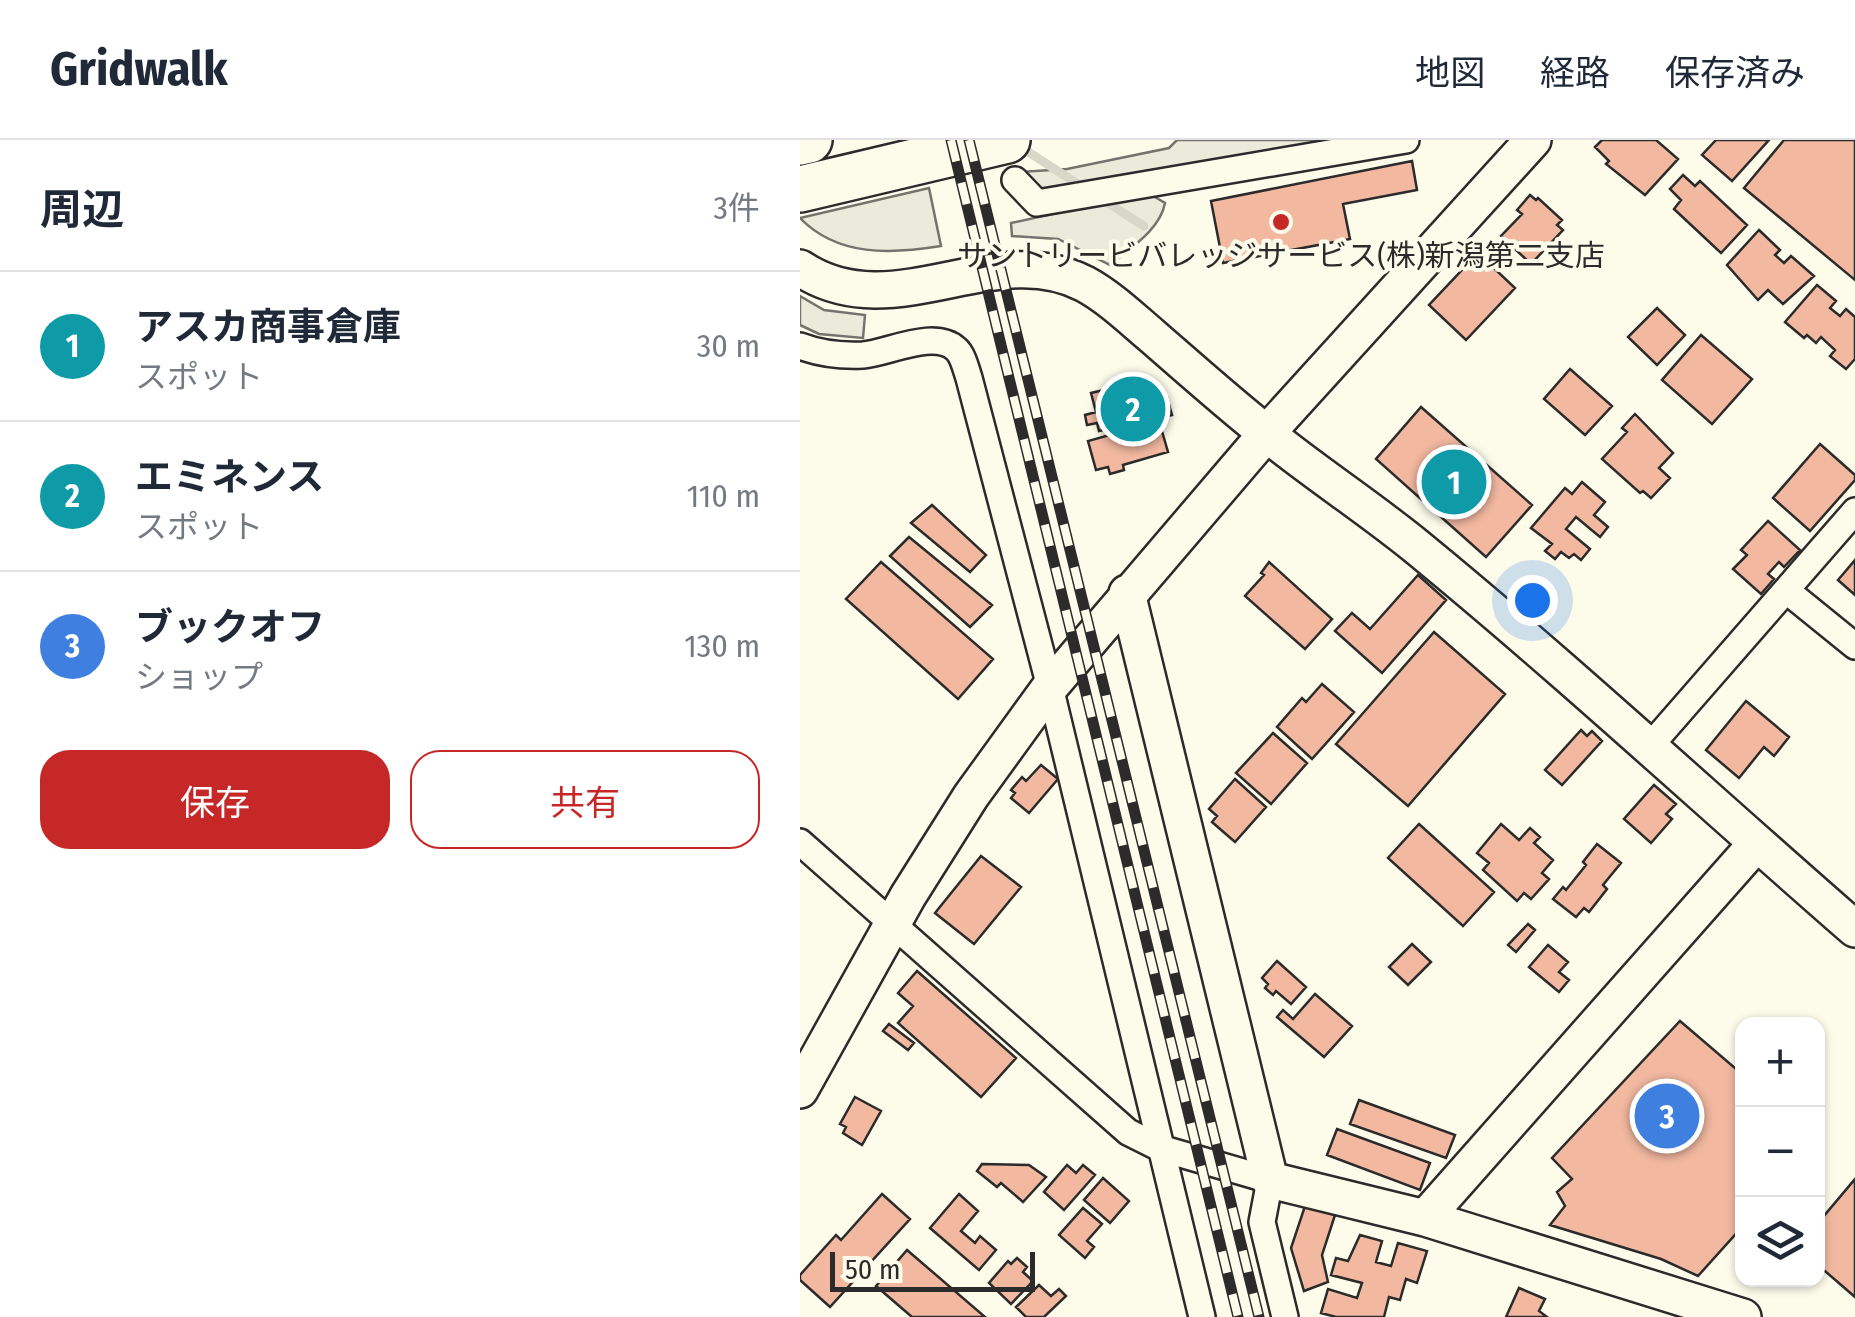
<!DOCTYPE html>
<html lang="ja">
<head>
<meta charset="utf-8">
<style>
  body { margin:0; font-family:"Fira Sans Condensed","Noto Sans JP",sans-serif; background:#f2f2f3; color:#1f2937 }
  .controls { position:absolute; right:30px; bottom:30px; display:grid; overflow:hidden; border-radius:20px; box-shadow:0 2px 8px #0004 }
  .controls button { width:90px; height:90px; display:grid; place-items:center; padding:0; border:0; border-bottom:2px solid #e0e1e3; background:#fff; color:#1f2937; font:50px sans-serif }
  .scale { position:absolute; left:30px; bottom:25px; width:205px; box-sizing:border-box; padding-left:10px; border:5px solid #2b2b2b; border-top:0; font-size:28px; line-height:35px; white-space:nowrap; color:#2b2b2b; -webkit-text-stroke:8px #fdfbea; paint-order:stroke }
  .you { position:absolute; left:732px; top:460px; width:35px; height:35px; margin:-25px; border:8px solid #fff; border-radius:50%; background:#1a73e8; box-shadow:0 0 0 15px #1a73e833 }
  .badge { display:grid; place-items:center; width:65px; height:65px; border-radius:50%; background:#c62828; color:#fff; font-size:32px; font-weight:700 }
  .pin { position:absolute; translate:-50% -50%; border:5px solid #fff; box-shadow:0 2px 10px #0006 }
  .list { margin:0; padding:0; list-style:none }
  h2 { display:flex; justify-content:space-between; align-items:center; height:130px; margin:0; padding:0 40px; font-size:42px }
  h2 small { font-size:32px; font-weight:400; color:#747a83 }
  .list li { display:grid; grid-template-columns:65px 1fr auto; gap:30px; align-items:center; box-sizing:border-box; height:150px; padding:0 40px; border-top:2px solid #e0e1e3 }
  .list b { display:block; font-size:38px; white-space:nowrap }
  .list p { margin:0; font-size:32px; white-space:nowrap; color:#747a83 }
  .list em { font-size:32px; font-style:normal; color:#747a83 }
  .actions { display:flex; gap:20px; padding:30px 40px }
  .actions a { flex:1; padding:22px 0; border:2px solid #c62828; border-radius:30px; text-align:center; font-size:35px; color:#c62828 }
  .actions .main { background:#c62828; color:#fff }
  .icon { flex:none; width:55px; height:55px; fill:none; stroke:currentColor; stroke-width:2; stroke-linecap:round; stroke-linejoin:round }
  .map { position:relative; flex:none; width:1055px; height:1177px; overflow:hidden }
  header { display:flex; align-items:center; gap:60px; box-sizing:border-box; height:140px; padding:0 50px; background:#fff; border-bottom:2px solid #e0e1e3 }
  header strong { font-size:48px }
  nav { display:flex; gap:55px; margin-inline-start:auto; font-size:35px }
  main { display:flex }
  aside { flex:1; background:#fff }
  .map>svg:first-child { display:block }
  .green { fill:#ecebdb; stroke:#74746e; stroke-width:2.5 }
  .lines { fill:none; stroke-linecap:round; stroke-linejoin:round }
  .stream { stroke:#d8d7c9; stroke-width:9 }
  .building { fill:#f2b8a0; stroke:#2b2b2b; stroke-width:2.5 }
  .street-casing { stroke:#2b2b2b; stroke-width:30 }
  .secondary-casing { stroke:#2b2b2b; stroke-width:40 }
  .highway-casing { stroke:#2b2b2b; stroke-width:50 }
  .street { stroke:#fdfbea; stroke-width:25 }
  .secondary { stroke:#fdfbea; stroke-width:35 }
  .highway { stroke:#fdfbea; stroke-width:45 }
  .rail-casing { stroke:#2b2b2b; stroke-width:11 }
  .rail { stroke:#fdfbea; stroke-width:8; stroke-dasharray:22; stroke-linecap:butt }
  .poi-dot { fill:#c62828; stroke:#fdfbea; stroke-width:4 }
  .labels { text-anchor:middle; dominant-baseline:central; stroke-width:8; stroke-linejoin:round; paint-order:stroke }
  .poi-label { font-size:30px; fill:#2b2b2b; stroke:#fdfbea }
</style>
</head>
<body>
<header>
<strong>Gridwalk</strong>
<nav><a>地図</a><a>経路</a><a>保存済み</a></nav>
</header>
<main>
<aside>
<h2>周辺<small>3件</small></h2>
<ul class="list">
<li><span class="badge" style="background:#0f9aa8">1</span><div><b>アスカ商事倉庫</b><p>スポット</p></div><em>30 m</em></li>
<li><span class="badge" style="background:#0f9aa8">2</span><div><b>エミネンス</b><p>スポット</p></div><em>110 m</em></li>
<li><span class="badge" style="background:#3f7fe0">3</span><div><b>ブックオフ</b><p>ショップ</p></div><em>130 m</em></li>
</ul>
<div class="actions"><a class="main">保存</a><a>共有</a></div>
</aside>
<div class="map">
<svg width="1055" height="1177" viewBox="0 0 1055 1177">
  <rect width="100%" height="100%" fill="#fdfbea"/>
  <path class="green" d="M377,0H563L244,55L219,32L267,29L369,8Z
    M129,48L141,106C91,114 38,117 0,78Z
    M348,53L365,63C360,90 330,108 310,125L258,99L212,96L211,83Z
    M0,156L24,170L65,175L63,198L19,194L0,185Z"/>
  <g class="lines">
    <path class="stream" d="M216,4L287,50
      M300,58L344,86"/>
  </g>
  <path class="building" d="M802,0H856L878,19L845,55L806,24L809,21L795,7Z
    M916,0H969L932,41L902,15Z
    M984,0H1055V140L944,48Z
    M612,21L617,50L543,64L550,99L423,123L411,61Z
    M883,35L895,46L900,41L947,85L921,113L874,69L881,60L870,49Z
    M730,55L736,60L738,58L762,80L757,85L763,90L731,124L701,96L722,74L717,70Z
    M959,90L980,110L975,115L984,123L991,116L1014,136L983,164L968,150L958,160L927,125Z
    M678,113L715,148L666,200L629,165Z
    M1017,145L1036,161L1030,168L1040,176L1046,169L1055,177V219L1046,229L1030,216L1035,210L1021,197L1016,203L1007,195L1004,198L985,182Z
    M857,168L885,195L857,225L828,197Z
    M901,195L952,239L912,284L862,240Z
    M770,229L812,266L785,295L744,259Z
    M325,245L329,266L367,257L372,275L299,291L297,283L287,285L285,275L296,272L291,253Z
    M621,267L732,365L686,417L576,319Z
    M835,274L873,313L859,328L870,338L851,358L843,351L840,353L802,319L827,292L822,288Z
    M359,281L368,312L323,325L324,330L310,334L308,327L296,330L288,301Z
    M1020,304L1055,335V340L1010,391L973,358Z
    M782,342L805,362L794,375L808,387L800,397L776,377L766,389L790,409L781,420L774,414L769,418L761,412L755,419L745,411L752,404L731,388L765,348L772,354Z
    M132,365L186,415L170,432L111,383Z
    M968,381L1000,410L984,427L979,422L968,434L974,439L961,454L933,429L947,415L941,410Z
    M109,397L192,465L170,487L90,416Z
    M1055,420V455L1038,440Z
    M81,422L193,519L158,559L46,459Z
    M469,422L532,479L505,509L445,456L464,435L461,433Z
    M618,435L646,460L582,533L535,491L552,473L570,489Z
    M634,492L705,554L608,666L536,604Z
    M522,544L554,572L512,619L477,587L502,558L506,562Z
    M946,561L989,597L974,616L964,607L939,638L906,610Z
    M781,590L787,596L792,591L802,601L762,645L745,630Z
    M473,593L507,623L471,664L436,633Z
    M241,625L258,639L229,673L211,658L215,653L211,650L222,637L226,641Z
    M435,639L466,667L435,702L412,682L417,676L409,669Z
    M854,645L876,664L866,674L872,679L851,703L824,679Z
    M619,684L694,752L663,786L588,718Z
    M701,684L719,700L730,688L740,697L734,703L753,720L742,733L749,739L731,759L724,753L717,761L683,730L689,723L677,713Z
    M797,704L821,723L803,745L807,749L789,772L784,768L776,777L753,759L763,747L766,750L786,725L783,722Z
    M181,716L221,747L174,804L135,773Z
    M728,784L735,790L716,812L708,805Z
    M612,804L631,822L608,845L589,827Z
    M748,805L768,822L759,832L769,840L759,852L729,827Z
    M477,821L506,847L491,864L476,851L473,855L465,848L468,844L462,838Z
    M117,831L216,918L181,957L98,883L113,866L98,853Z
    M515,854L552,886L524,917L477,877L483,870L493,879Z
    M880,881L942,934V1087L898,1136L861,1119L750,1085L765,1066L757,1052L772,1039L752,1018Z
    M89,884L114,903L108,910L83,891Z
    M55,957L81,971L62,1005L43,993L46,987L40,984Z
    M559,960L655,995L646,1018L550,984Z
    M537,989L630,1023L620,1050L527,1015Z
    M182,1024L229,1025L246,1037L223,1062L201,1043L197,1047L177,1031Z
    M267,1025L276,1033L283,1025L295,1035L264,1070L244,1052Z
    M303,1038L329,1061L310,1083L284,1060Z
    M1055,1039V1157L1018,1125V1083Z
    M82,1054L110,1079L30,1167L0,1140V1135L36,1095L41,1100Z
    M159,1054L178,1071L161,1091L175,1103L180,1096L196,1110L179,1130L130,1088Z
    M505,1066L535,1075L522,1115L528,1142L504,1151L491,1108Z
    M283,1068L302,1084L287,1101L294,1107L285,1118L259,1095Z
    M560,1095L582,1101L576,1122L591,1126L598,1103L627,1111L617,1143L606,1139L600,1160L589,1157L584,1177H536L521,1173L528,1149L557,1158L562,1143L531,1135L536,1118L548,1121Z
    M107,1110L185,1177H112L76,1146Z
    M217,1118L227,1127L223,1132L233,1141L211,1164L189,1143L208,1121L211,1124Z
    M239,1145L251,1156L259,1149L266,1156L244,1177H226L216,1167Z
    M719,1148L745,1159L739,1171L747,1177H706Z"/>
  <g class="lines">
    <g class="street-casing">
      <path id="street" d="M215,40L237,63L606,0
        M0,206C21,214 41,216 63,215C88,213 134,189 156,209C163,215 166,229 169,238L250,547L402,1177
        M987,451L1055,506
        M850,606L1055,371
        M0,702L328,992L360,1008L470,1040L462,1082L485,1177"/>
    </g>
    <g class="secondary-casing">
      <path id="secondary" d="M0,128C93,190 193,96 285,144C309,157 331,178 351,195C389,228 427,262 466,293C515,333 568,367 617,407C767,530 909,662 1055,789
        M327,453L470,1040L625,1078L943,1177
        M0,950L108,756L171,656L250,547L466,294L733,0
        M625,1078L956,704"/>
    </g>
    <g class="highway-casing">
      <path id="highway" d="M0,2L9,0
        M0,49L207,0"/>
    </g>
    <use href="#street" class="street"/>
    <use href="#secondary" class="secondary"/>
    <use href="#highway" class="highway"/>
    <g class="rail-casing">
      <path id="rail" d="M151,0L438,1177
        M169,0L459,1177"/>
    </g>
    <use href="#rail" class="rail"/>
  </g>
  <circle class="poi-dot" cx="481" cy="82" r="10"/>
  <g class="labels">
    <g class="poi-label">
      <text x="481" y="116">サントリービバレッジサービス(株)新潟第二支店</text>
    </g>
  </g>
</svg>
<div class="controls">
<button>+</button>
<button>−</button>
<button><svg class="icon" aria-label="layers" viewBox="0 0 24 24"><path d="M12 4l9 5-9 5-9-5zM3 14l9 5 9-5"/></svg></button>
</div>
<div class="scale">50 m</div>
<div class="you"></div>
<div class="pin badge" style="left:654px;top:342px;background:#0f9aa8">1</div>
<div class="pin badge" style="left:333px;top:269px;background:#0f9aa8">2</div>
<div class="pin badge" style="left:867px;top:976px;background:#3f7fe0">3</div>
</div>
</main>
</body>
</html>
